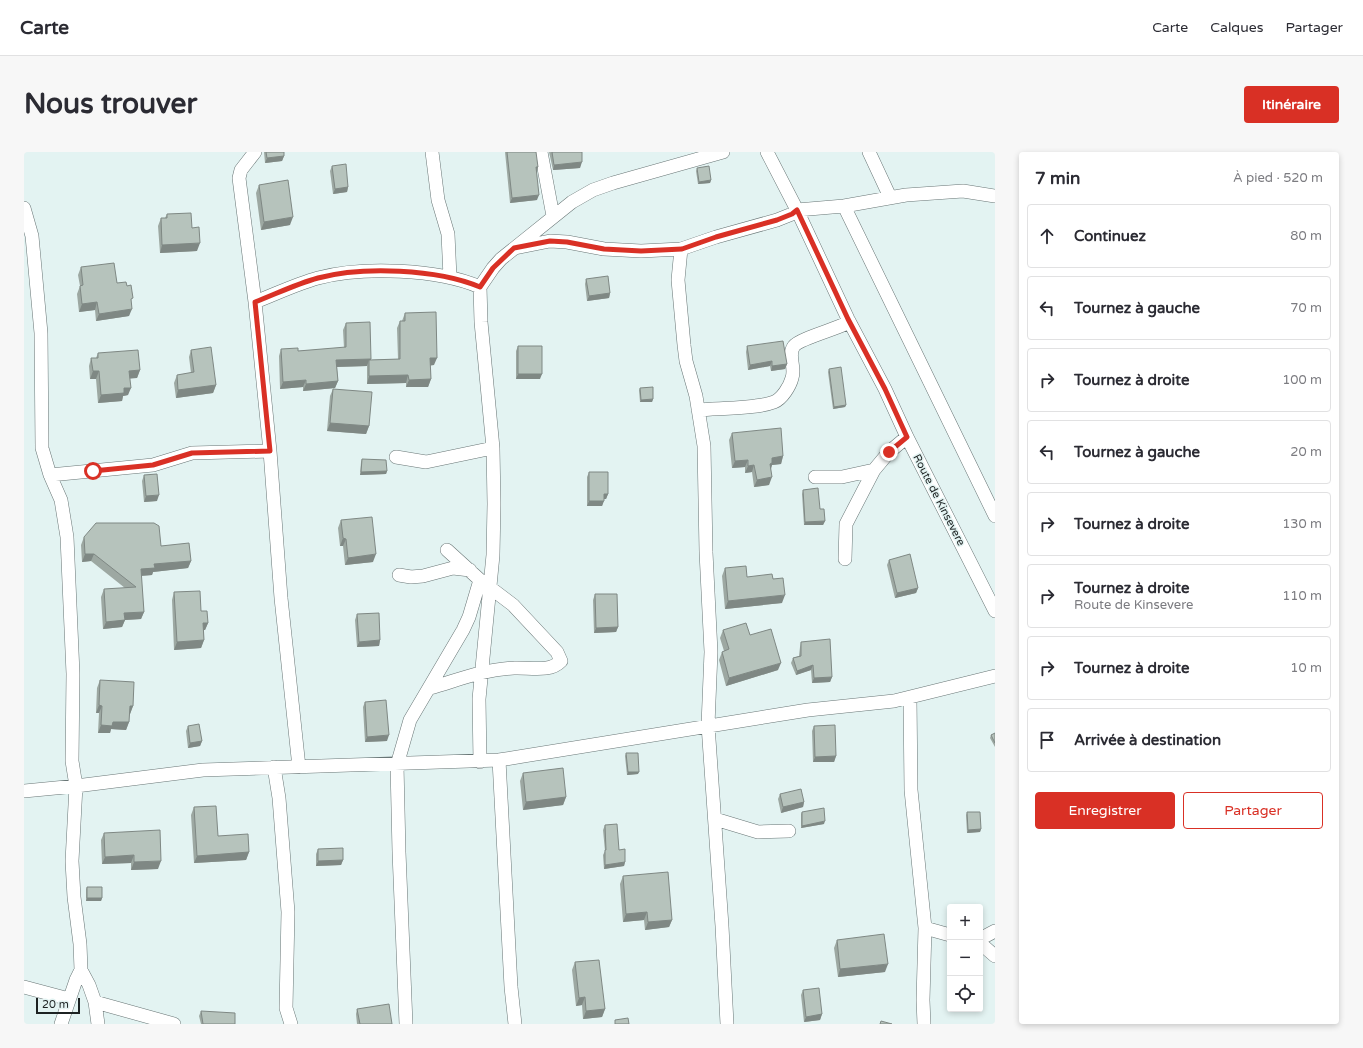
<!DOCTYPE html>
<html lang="fr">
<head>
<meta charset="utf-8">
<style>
  body { margin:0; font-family:"Varela Round",sans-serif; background:#f7f7f7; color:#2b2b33 }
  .controls { position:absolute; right:12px; bottom:12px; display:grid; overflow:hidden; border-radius:4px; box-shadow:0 2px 6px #0003 }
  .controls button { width:36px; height:36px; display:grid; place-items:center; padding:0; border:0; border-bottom:1px solid #e1e1e2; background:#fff; color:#2b2b33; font:20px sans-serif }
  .scale { position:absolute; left:12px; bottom:10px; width:44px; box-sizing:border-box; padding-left:4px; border:2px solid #1d2222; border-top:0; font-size:11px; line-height:14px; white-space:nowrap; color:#1d2222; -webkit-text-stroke:3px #e3f3f2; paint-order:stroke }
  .stop { position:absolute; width:12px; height:12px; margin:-9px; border:3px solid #d93025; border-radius:50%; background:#fff }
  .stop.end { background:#d93025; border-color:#fff; box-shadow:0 1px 4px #0008 }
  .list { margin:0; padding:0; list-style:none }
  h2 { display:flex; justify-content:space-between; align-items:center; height:52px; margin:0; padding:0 16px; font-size:17px }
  h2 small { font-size:13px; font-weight:400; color:#7c7c81 }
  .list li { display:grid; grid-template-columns:26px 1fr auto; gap:12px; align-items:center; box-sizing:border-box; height:64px; margin:0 8px 8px; padding:0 8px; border:1px solid #e1e1e2; border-radius:4px }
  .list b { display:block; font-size:15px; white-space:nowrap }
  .list p { margin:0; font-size:13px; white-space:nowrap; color:#7c7c81 }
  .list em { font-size:13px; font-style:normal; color:#7c7c81 }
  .actions { display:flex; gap:8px; padding:12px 16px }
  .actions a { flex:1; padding:9px 0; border:1px solid #d93025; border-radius:4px; text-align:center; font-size:14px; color:#d93025 }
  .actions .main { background:#d93025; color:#fff }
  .icon { flex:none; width:22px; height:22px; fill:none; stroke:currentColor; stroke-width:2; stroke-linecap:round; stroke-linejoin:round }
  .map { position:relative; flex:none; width:971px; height:872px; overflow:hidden; border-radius:4px }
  header { display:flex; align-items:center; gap:24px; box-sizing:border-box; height:56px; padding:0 20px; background:#fff; border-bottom:1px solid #e1e1e2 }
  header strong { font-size:19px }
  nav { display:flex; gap:22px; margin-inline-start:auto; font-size:14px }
  .intro { display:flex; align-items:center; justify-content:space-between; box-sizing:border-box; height:96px; padding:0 24px }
  h1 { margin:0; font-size:28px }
  .button { padding:10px 18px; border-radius:4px; background:#d93025; color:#fff; font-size:14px; font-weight:700 }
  main { display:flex; gap:24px; padding:0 24px }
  aside { flex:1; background:#fff; border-radius:4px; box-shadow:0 2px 6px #0003 }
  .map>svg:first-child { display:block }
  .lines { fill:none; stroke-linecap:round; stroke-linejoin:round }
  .street-casing { stroke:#697676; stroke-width:14 }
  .street { stroke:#fff; stroke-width:13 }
  .wall { fill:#9da8a2 }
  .shaded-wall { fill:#7f8884 }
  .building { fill:#b6c3bc; stroke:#7f8884 }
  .route { stroke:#d93025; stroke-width:5 }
  .labels { text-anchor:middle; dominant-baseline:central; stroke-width:3; stroke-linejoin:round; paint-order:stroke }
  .street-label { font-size:11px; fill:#1d2222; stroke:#e3f3f2 }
</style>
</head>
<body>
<header>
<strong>Carte</strong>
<nav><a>Carte</a><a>Calques</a><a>Partager</a></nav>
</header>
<div class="intro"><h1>Nous trouver</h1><a class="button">Itinéraire</a></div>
<main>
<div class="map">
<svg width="971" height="872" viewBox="0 0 971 872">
  <rect width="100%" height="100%" fill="#e3f3f2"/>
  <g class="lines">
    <g class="street-casing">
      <path id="street" d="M231,0L217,18L215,26L231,150L246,299L257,446L275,615
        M408,0L414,48L424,82L426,125
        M517,0L529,64
        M743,0L773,58L824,167L861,237L883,285L971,459
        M845,0L866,45
        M820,54L971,364
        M0,56L8,84L17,181L18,296L26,323L37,348L43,385L49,522L48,609L52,634L48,709L50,745L56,792L57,818L65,833L71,850L74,872
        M491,96L526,89L543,90L580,97L617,99L657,97L692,85L753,68L768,62L773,58L820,54L882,43L939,39L971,44
        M657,97L654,128L660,193L662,209L672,244L680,294L682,400L687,500L684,573L698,774L703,872
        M231,150C252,142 272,132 294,126C339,114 414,117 456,135
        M674,258C694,256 732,257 750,250C758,247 766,234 768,226C772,215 763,203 770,194C775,187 812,177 823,171L824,167
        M372,305L402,310L469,296
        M26,323L129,313L168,301L246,299
        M791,325H818L850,318
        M821,407L822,372L850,318L865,300L883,285
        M375,423L387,425L399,424L429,416L446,418
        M406,536C434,528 461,517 490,516C504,515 526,521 537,509L533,500L489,453L456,428L423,398
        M886,546L887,638L901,776L899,848L900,872
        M475,608L487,835L491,872
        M456,610L455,547L469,403L470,352L469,296L457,170L456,135L469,116L477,107L548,50L569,38L589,31L699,0
        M250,615L255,646L264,760L262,856L267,872
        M0,639L52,634L179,618L475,608L784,558L870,549L971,524
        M691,667L734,680L765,679
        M901,776L926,783
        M956,787L971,779
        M956,791L971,804
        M0,835L45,847
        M71,850L150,872
        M37,872L52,828L57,818
        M382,872L375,700L373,613L386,568L439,478L445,465L456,428"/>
    </g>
    <use href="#street" class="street"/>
  </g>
  <path class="wall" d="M240,0H260V4L258,9L241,11Z
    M481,0H512L513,48L486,51Z
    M525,0H558L556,16L529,18Z
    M308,14L324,35L323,40L309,42L306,19Z
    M673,16L687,28L686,31L674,32L672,19Z
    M235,33L266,73L237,78L232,41Z
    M143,62L168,76L173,99L136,101L134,74L137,66H141Z
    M57,115L93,131L103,134L107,151L105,164L72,169L71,158L55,160L53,142L56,134L54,123Z
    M562,127L586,141L585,146L563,149L561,132Z
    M381,161L410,213H406L407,227L404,235H382V231L343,232V214L313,215L314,229L311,236L279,239V235L256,237L255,204L257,197L274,199L320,196L319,178L322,171L347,208L374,207L373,176L376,169H378Z
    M494,194L516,227H492V199Z
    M723,194L763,212L761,217L747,219L746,214L724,218L722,200Z
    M167,198L192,233L189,241L152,246L150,231L153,223L167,221L165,205Z
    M74,201L116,218L113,226H106L104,243L99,244L98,249L74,251L72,227H66L65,214L67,206H72Z
    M805,217L822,253L821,255L809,257L804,220Z
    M616,236L629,247L628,250H616L615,238Z
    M309,237L345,274L342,282L303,279L306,244Z
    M708,281L759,304L757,312L748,313L747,317L745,333L730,335L728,320L721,321V315L708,316L705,288Z
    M338,307L363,319L362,322L336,323L337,310Z
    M565,320L584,342L582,347H580L578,354H563V325Z
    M120,323L133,349L120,350L118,329Z
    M779,338L796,357L801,369L799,373H780L778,342Z
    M317,368L349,410L321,413L319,394H316L314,376Z
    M60,385L137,394L167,409L164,416L129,420L128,423L117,424L120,460L117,467L101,468L98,475L79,477L77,445L80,437L101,436L67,409L58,410L57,393Z
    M865,408L894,436L892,441L871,446L863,413Z
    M701,416L723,425L749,427L758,451L701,457L698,424Z
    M150,440L177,459L184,471L181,478H180V488L177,496L150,498L148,448Z
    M571,442L594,475L592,480L570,481L569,448Z
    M333,462L356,488L355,494L333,495L331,468Z
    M699,478L726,483L754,518L702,534L695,508L698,500L700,499L696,486Z
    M777,490L808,525L806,530L788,531L787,518L772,523L767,511L769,506L775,504L776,495Z
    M76,528L109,554L106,562H105V570L102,578L87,577L86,581H74L75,561H72L73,536Z
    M341,550L363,589L341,590L339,555Z
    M164,574L178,589L176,594L164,596L162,579Z
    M790,574L812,604L810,610H789L788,579Z
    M971,581V595L966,586L967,583Z
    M602,601L614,622L603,623L601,604Z
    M499,621L542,645L539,653L499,658L496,629Z
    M756,642L780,650L779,655L757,661L754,647Z
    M170,655L194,684L225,700L222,708L170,711L167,663Z
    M778,660L800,672L777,676V662Z
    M943,660L957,677L956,680L943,681L942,663Z
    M581,673L601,710L600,714L580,717L579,703L581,699L579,678Z
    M80,681L134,717L107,718V711L78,712L77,688Z
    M294,697L319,708L317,713L292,714V702Z
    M599,724L648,768L645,775L621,778L620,768L599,770L596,732Z
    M63,735L78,746L77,749H62V737Z
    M813,788L861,820L814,825L810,796Z
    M551,810L581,857L578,865L559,867L558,853L552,854L548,818Z
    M779,838L798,862L796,868L780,870L777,843Z
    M333,857L368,872H333L332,862Z
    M177,859L211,872H177L175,864Z"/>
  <path class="shaded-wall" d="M260,4L258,9L241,11L243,6Z
    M558,10L556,16L529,18L530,13Z
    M512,15H514L513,20H510Z
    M687,28L686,31L674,32L675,30Z
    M324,35L323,40L309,42L311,37Z
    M515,43L513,48L486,51L488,46Z
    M269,65L266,73L237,78L240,70Z
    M176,91L173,99L136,101L138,93Z
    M586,141L585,146L563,149L565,144Z
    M73,150L71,158L55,160L58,152Z
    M108,157L105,164L72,169L75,162Z
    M406,206H413L410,213L404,214Z
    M347,207L345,211V208L343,214L310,215L312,208Z
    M748,209L746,214L724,218L726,213Z
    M763,212L761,217L747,219L748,214Z
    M116,218L113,226L102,227L105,219Z
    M69,219H75L72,227H66Z
    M494,222H518L516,227H492Z
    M384,223L382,231L343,232L345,224Z
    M407,227L404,235H382L385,228Z
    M282,228L279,235L256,237L259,230Z
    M314,229L311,236L279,239L282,232Z
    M192,233L189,241L152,246L154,238Z
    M100,236H107L104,243L99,244L98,249L74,251L77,243Z
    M629,247L628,250H616L617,248Z
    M822,253L821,255L809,257L810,255Z
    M306,271L345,274L342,282L303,279Z
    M759,304L757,312L748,313L746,319H743L748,306Z
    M724,308L721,315L708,316L711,309Z
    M730,313L728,320L721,321L724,314Z
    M363,319L362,322L336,323L337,320Z
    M748,325L745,333L730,335L733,328Z
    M580,342H584L582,347H578Z
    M135,343L133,349L120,350L122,344Z
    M565,349H580L578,354H563Z
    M801,369L799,373H780L781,370Z
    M319,386L322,387L319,394H316Z
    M61,402H70L67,409L58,410Z
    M352,402L349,410L321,413L324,406Z
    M167,409L164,416L129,420L128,423L114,424L117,417L130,412Z
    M894,436L892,441L871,446L873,441Z
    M761,443L758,451L701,457L704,449Z
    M120,460L117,467L101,468L98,475L79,477L82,470L100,461Z
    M179,471H184L181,478H176Z
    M594,475L592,480L570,481L572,476Z
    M180,488L177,496L150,498L153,490Z
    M356,488L355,494L333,495L335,490Z
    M757,511L754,518L702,534L705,526Z
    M789,513L787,518L772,523L773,519Z
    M808,525L806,530L788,531L790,526Z
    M75,553L78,554L75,561H72Z
    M106,554H109L106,562H103Z
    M89,570H105L102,578L87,577L86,581H74L77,573Z
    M365,583L363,589L341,590L343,585Z
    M178,589L176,594L164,596L166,591Z
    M812,604L810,610H789L791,605Z
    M604,620H615L614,622L603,623Z
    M542,645L539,653L499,658L502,650Z
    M780,650L779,655L757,661L759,655Z
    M801,669L800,672L777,676L778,674Z
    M957,677L956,680L943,681L944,678Z
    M225,700L222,708L170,711L173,704Z
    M110,703L107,711L78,712L81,705Z
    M319,708L317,713L292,714L294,709Z
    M137,709L134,717L107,718L110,710Z
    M601,710L600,714L580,717L581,713Z
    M63,746H78L77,749H62Z
    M623,760L620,768L599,770L602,762Z
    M648,768L645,775L621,778L624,770Z
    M864,812L861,820L814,825L816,817Z
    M561,845L558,853L552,854L555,846Z
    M581,857L578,865L559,867L562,859Z
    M798,862L796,868L780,870L782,865Z"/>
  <path class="building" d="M242,0H260V4L243,6Z
    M483,0H512L514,15H512L515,43L488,46Z
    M528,0H558V10L530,13Z
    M322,12L324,35L311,37L308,14Z
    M685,14L687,28L675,30L673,16Z
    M264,28L269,65L240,70L235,33Z
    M167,61L168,76L175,75L176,91L138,93L137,66H143V62Z
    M90,111L93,131L102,130L103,134L107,133L109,146L107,147L108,157L75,162L73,150L58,152L56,134L59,133L57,115Z
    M584,124L586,141L565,144L562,127Z
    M412,160L413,206H406L407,227L385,228L384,223L345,224V208L376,207V169H381V161Z
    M346,170L347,207L312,208L314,229L282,232V228L259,230L257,197L274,196V199L322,195V171Z
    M759,189L763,212L748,214V209L726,213L723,194Z
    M494,194H518V222H494Z
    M187,195L192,233L154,238L153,223L170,220L167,198Z
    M114,198L116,218L105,219L107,236H100V241L77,243L75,219H69L67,206H74V201Z
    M817,215L822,253L810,255L805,217Z
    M629,235V247L617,248L616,236Z
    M309,237L348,240L345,274L306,271Z
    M757,276L759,304L748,306V311L746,312L748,325L733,328L730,313L724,314V308L711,309L708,281Z
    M338,307L362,308L363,319L337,320Z
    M565,320H584V342H580V349H565Z
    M133,322L135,343L122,344L120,323Z
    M794,336L796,357H800L801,369L781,370L779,338Z
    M348,365L352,402L324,406L322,387L319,386L317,368Z
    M72,371H130L135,374L137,394L165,391L167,409L130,412L131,416L117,417L120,460L100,461L101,468L82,470L80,437L112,435L70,402H61L60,385Z
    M886,402L894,436L873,441L865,408Z
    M722,414L723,425L748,422L749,427L759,426L761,443L704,449L701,416Z
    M176,439L177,459H183L184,471H179L180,488L153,490L150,440Z
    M571,442H593L594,475L572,476Z
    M355,461L356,488L335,490L333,462Z
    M722,471L726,483L747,477L757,511L705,526L698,500L705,497L699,478Z
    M806,487L808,525L790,526L789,513L773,519L769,506L777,504V490Z
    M76,528L110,530L109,554H106L105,570H89L88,574L77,573L78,554L75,553Z
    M362,548L365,583L343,585L341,550Z
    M175,572L178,589L166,591L164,574Z
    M811,573L812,604L791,605L790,574Z
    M971,581V591L967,583Z
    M602,601H614L615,620H604Z
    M539,616L542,645L502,650L499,621Z
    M777,637L780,650L759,655L756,642Z
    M192,654L194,684L224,682L225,700L173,704L170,655Z
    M800,656L801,669L778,674V660Z
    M943,660H956L957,677L944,678Z
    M593,672L595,698L601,697V710L581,713V698H582L581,673Z
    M136,678L137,709L110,710V703L81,705L80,681Z
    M319,696V708L294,709V697Z
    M644,720L648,768L624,770L623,760L602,762L599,724Z
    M63,735H78V746H63Z
    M860,782L864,812L816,817L813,788Z
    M575,808L581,857L562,859L561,845L555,846L551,810Z
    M795,836L798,862L782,865L779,838Z
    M365,852L368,872H336L333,857Z
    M177,859L211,861V872H179Z
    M604,866L605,872H591V868Z
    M857,869L868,872H856Z"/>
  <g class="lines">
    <path class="route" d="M69,319L129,313L168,301L246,299L231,150C252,142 272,132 294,126C339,114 413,117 456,135L469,116L490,96L526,89L543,90L580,97L617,99L658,97L692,85L753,68L768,62L773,58L824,167L861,237L883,285L865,300"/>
  </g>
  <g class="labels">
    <g class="street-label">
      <text transform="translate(915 348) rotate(63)">Route de Kinsevere</text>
    </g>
  </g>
</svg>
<div class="controls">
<button>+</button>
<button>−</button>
<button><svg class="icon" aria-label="locate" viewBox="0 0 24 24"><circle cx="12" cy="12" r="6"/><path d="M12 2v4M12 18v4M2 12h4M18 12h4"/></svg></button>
</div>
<div class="scale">20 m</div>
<div class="stop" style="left:69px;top:319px"></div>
<div class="stop end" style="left:865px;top:300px"></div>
</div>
<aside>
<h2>7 min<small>À pied · 520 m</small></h2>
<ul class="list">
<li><svg class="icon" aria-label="ahead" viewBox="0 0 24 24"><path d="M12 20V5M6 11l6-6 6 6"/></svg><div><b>Continuez</b></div><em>80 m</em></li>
<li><svg class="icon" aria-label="left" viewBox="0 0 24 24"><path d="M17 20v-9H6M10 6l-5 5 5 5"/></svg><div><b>Tournez à gauche</b></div><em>70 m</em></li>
<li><svg class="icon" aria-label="right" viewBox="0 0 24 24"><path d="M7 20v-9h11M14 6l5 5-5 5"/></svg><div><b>Tournez à droite</b></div><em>100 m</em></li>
<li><svg class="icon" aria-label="left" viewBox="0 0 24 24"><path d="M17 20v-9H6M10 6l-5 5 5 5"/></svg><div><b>Tournez à gauche</b></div><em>20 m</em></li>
<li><svg class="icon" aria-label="right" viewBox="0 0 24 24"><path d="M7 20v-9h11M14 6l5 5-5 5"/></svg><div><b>Tournez à droite</b></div><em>130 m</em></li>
<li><svg class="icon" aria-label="right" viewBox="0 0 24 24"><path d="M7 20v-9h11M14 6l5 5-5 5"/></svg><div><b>Tournez à droite</b><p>Route de Kinsevere</p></div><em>110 m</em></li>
<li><svg class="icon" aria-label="right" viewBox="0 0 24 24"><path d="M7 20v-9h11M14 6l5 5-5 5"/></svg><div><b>Tournez à droite</b></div><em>10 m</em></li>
<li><svg class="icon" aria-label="arrive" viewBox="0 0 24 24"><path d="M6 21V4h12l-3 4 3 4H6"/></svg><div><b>Arrivée à destination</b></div></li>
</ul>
<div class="actions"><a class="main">Enregistrer</a><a>Partager</a></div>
</aside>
</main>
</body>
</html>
